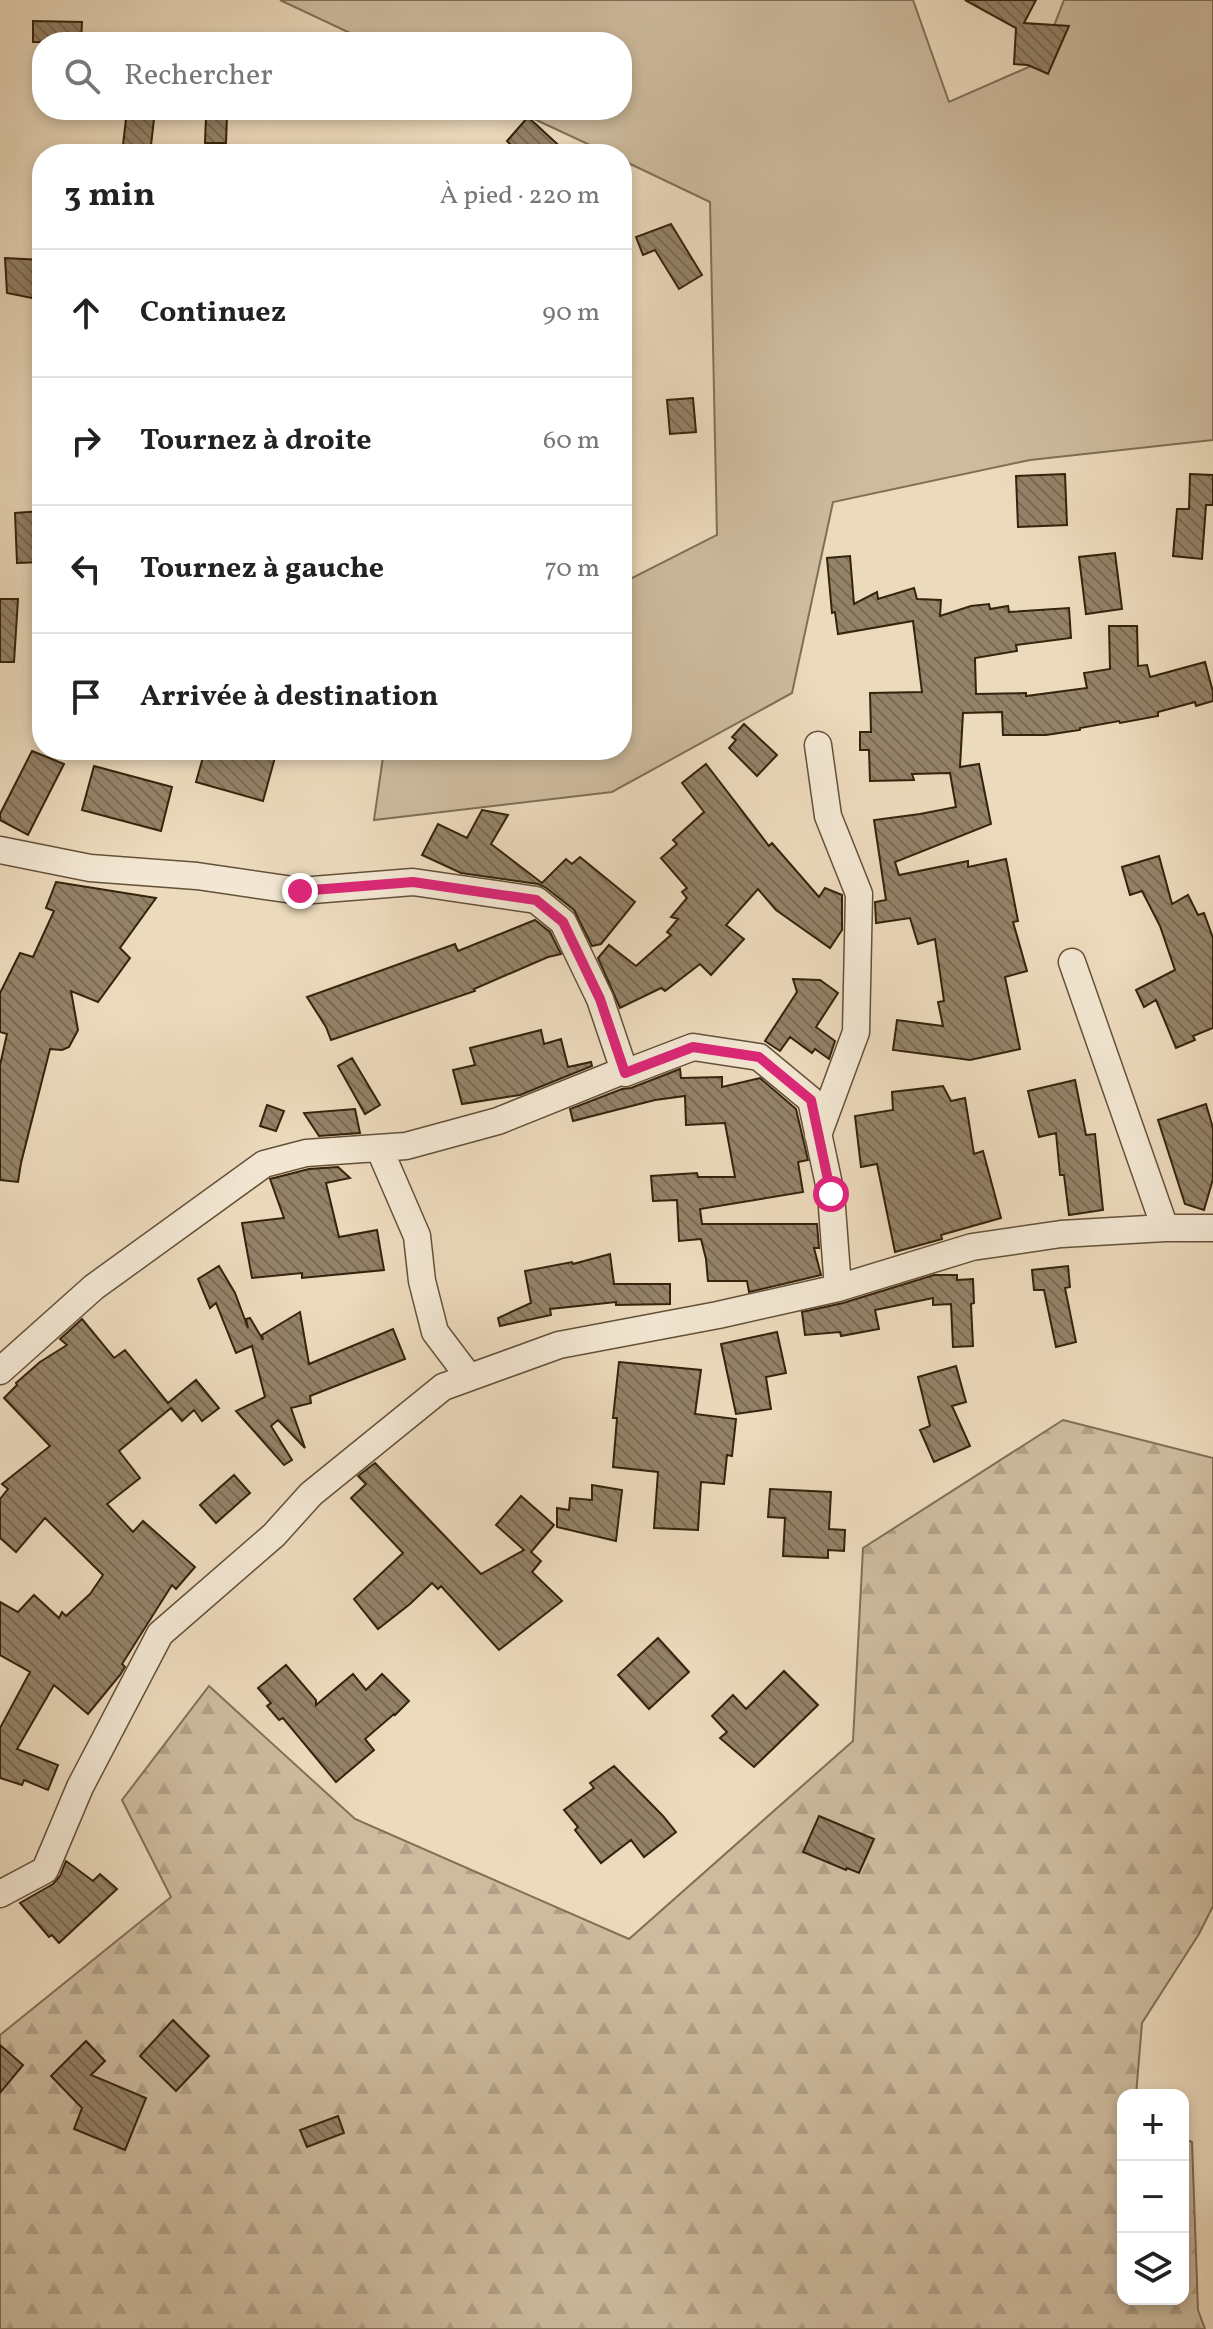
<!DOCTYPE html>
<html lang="fr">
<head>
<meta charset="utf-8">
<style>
  body { margin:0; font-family:Vollkorn,serif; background:#f6f6f6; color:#222 }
  .controls { position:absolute; right:24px; bottom:24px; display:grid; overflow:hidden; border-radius:16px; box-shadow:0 4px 12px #0003 }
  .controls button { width:72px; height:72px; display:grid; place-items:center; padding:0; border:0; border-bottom:2px solid #e0e0e0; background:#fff; color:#222; font:40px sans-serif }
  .stop { position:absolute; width:24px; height:24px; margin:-18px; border:6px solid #db2777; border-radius:50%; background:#fff }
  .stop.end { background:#db2777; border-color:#fff; box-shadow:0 2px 8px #0008 }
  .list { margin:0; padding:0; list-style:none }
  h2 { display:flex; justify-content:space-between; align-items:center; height:104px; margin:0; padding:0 32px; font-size:34px }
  h2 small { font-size:26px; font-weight:400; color:#767676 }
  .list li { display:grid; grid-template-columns:52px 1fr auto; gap:24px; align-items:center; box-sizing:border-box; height:128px; padding:0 32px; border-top:2px solid #e0e0e0 }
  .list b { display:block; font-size:30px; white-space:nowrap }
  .list em { font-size:26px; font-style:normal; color:#767676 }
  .icon { flex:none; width:44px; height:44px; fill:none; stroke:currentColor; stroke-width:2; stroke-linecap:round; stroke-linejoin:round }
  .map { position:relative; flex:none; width:1213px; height:2329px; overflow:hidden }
  .search { position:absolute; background:#fff; box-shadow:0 4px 12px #0003; left:32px; top:32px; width:600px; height:88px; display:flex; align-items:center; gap:20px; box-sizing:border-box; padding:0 28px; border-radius:32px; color:#767676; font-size:30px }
  .panel { position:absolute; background:#fff; box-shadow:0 4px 12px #0003; left:32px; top:144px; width:600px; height:616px; border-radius:32px }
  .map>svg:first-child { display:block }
  .green { fill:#cdbb9e; stroke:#816f55; stroke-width:2 }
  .forest { fill:url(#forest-firs); stroke:#816f55; stroke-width:2 }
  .building { fill:url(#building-back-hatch); stroke:#35230c; stroke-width:2 }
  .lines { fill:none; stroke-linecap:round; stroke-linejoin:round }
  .minor-casing { stroke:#635138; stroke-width:29 }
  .minor { stroke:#f3e7d3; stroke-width:26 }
  .route { stroke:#db2777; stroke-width:10 }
</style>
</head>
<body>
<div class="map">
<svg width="1213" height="2329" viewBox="0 0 1213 2329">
  <defs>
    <pattern id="forest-firs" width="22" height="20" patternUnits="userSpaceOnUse" patternTransform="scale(2)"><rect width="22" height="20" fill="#cdbb9e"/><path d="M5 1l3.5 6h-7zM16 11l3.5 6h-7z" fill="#b1a087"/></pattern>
    <pattern id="building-back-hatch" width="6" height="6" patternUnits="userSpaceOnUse" patternTransform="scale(2)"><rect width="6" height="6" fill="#948268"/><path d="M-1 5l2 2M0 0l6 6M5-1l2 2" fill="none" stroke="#7a6a54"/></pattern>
  </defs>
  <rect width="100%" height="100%" fill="#ecdabc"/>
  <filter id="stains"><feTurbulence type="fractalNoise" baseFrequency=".0025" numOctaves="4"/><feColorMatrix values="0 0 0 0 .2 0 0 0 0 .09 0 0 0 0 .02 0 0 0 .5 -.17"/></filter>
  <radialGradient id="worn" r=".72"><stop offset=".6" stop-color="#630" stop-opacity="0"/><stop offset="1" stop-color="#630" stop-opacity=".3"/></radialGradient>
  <path class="green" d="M280,0H913L949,102L1040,62L1064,0H1213V440L1030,460L833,502L792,693L612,792L374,820L384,750H622V583L717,535L710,202L622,160V154H609L515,110H622V42H369Z"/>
  <path class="forest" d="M1063,1420L1213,1458V1906L1199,1934L1142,2023L1136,2095H1123V2299H1183V2138L1192,2142L1198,2310L1205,2329H0V2035L171,1897L122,1800L209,1686L355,1819L629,1939L853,1741L863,1548Z"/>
  <path class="building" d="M965,0H1036L1024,23L1069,26L1048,74L1028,65L1014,64L1016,28Z
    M33,21L82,22L81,42H33Z
    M127,110H155L150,154H122Z
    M206,116H227L226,143H205Z
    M528,117L568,154H520L507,141Z
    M671,224L702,275L679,289L655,250L643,255L636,237Z
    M5,258L42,260V300L7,293Z
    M693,398L696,432L670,434L667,400Z
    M1065,474L1067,525L1018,527L1016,476Z
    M1190,474L1213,475V505H1206L1202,559L1173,556L1177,509H1189Z
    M42,511V562L17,563L15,513Z
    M1115,553L1122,609L1086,614L1079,557Z
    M850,556L854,604L877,592L878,599L914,588L917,599L941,600L940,616L971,606L989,604L990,609L1008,606L1009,612L1069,608L1071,638L1016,645L1017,651L975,658L976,694L1026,693V696L1087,688L1084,673L1110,669L1109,626H1137L1138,666L1147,665L1150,677L1205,662L1213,692V701L1196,706L1195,702L1158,712V716L1120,723L1119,721L1080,728V730L1046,735H1003L1002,712L963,713L960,767L979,764L991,824L895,862L899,875L968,861V867L1006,859L1018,921L1013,922L1027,971L1005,977L1020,1049L970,1060L893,1050L897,1020L943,1026L938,1002L944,1001L935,939L918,944L910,918L876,923L875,902L886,900L874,820L920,814L956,807L950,773L912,774L914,780L870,781L869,750H860V732H871L870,693L922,692L913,621L838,634L835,612L832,613L827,558Z
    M0,599H18L14,662H0Z
    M744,724L777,755L757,776L729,748L736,740L732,737Z
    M205,750H277L263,801L196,782Z
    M32,751L64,764L28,835L0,820V814Z
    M706,764L769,846L772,843L819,897L825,888L842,895V930L830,948L776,910L758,889L726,925L744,939L711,975L700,964L665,991L661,988L620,1008L598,958L609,945L636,966L671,935L667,932L678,919L671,917L687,898L682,892L687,888L661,858L677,844L673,840L704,812L682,783Z
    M94,766L172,787L161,831L82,810Z
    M482,810L508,815L491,844L542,883L566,859L572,864L580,857L635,902L601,944L592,946L574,910L545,887L538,884L461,873L422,855L438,824L467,838Z
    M1159,856L1172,904L1188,895L1198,915L1204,913L1213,938V1028L1193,1036L1195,1040L1176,1048L1156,1000L1144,1007L1136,990L1175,970L1160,926L1142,891L1130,895L1122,867Z
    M56,882L156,898L120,948L130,958L98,1002L71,991L78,1030L69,1047L62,1050L50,1049L21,1163L18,1182L0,1180V1065L7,1034L0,1032V993L20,953L33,957L54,911L46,908Z
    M535,920L550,932L561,954L548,957L474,989L475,991L331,1040L326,1027L307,997L455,944L458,951Z
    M793,979L820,980L838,993L816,1027L835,1041L829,1059L815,1049L812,1053L790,1037L780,1051L765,1041L797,992Z
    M541,1030L544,1044L561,1039L568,1067L591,1062L592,1066L520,1095L462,1104L453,1070L475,1065L470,1048Z
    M352,1058L380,1105L365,1114L338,1066Z
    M680,1069L681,1078L722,1077V1087L760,1078L796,1109L808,1160L798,1162L803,1192L700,1209L702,1224H817L819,1248H814L821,1275L749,1292L747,1281H708L706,1259L701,1239L679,1241L677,1200L653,1201L651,1176L697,1173L698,1177H735L725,1123L686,1125L685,1096L655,1100L573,1121L570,1109L622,1089L631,1088Z
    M1075,1080L1086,1135L1095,1134L1103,1210L1069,1215L1064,1175H1060L1056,1133L1039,1137L1028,1091Z
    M943,1086L951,1101L965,1098L974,1154L983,1151L1001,1218L941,1235L942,1239L895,1252L877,1164L861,1167L855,1116L893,1110L892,1092Z
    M1206,1104L1213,1128V1179L1204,1210L1185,1204L1158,1120Z
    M267,1105L284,1111L276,1131L260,1126Z
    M355,1109L360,1133L319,1136L304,1113Z
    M338,1167L350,1178L326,1183L339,1237L377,1230L384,1270L302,1278V1273L252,1278L242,1223L284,1218L270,1179L309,1169Z
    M610,1254L614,1284H670V1304L616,1305V1302L550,1309L551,1315L500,1326L498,1318L531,1303L525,1271L572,1262L573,1264Z
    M219,1266L235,1293L248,1328L246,1319L250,1318L263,1340L262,1335L300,1312L309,1364L393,1329L405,1359L310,1396L311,1403L291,1408L305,1448L278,1420L271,1426L292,1460L284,1465L236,1411L265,1397L252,1346L236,1353L216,1303L210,1308L198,1279Z
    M1068,1266L1070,1287L1065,1288L1076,1342L1056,1347L1044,1290H1034L1032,1270Z
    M934,1275H957V1280L973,1279L974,1303L971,1304L973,1346L953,1347L951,1304L933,1305V1298L875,1310L879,1329L841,1336L840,1332L805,1335L802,1312L843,1303Z
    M82,1319L114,1358L125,1350L168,1403L196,1380L219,1408L202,1421L194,1410L182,1421L171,1408L119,1451L140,1478L107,1504L133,1532L143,1521L195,1567L176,1589L172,1585L122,1664L125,1667L120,1675L88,1714L54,1685L17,1749L58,1765L48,1790L24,1780L22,1785L0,1778V1728L30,1672L0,1655V1602L18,1612L34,1595L59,1618L62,1612L66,1616L90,1594L103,1575L45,1518L16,1552L0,1538V1499L8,1489L2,1484L50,1446L4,1398L17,1385L16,1383L40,1362L67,1345L60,1339Z
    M777,1332L786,1373L766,1377L771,1409L736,1414L721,1344Z
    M619,1362L701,1370L695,1414L736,1419L732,1456L727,1455L724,1484L701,1482L698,1530L654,1528L658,1472L613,1467L617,1418H613Z
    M956,1366L966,1402L952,1406L970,1446L934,1462L920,1430L930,1426L918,1377Z
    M375,1463L481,1574L524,1550L496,1525L521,1496L554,1525L531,1552L541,1561L532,1572L562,1601L499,1650L441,1586L438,1589L432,1583L410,1604L378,1629L354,1599L403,1553L351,1498L366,1484L358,1476Z
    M234,1475L250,1493L216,1523L200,1505Z
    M592,1485L622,1490L616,1541L557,1527V1508L569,1510L570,1498L592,1500Z
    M770,1489L831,1492L829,1529L845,1530L844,1551L828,1550V1558L783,1556L785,1518L768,1517Z
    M658,1638L689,1672L649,1709L618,1675Z
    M286,1665L316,1700V1705L353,1674L366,1690L382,1674L409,1701L395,1715L394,1714L365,1739L374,1750L336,1782L283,1718L279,1720L267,1706L271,1703L258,1688Z
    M784,1671L818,1705L754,1767L720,1738L727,1732L712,1716L733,1695L746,1709Z
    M614,1766L663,1816L676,1832L644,1857L631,1840L601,1863L575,1830L578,1827L564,1810L594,1788L590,1783Z
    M819,1816L874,1839L859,1873L847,1868L846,1870L803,1852Z
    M66,1861L93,1881L100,1874L117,1889L59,1943L52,1935L49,1937L20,1903L53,1884L60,1876Z
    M173,2020L209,2056L176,2091L140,2056Z
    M86,2041L105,2061L91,2075L146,2098L125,2150L74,2129L82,2108L51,2076Z
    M0,2045L23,2065L0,2093Z
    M338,2116L344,2133L307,2147L300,2130Z"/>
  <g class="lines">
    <g class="minor-casing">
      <path id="minor" d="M818,745L828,816L859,894L856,1032L818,1135
        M0,850L90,868L197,876L300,891L413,882L536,900L563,922L600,999L625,1073
        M1072,962L1165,1228
        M379,1148L417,1236L422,1281L435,1332L469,1377
        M0,1371L94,1287L264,1164L306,1153L406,1146L498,1121L620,1072L625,1073L693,1047L759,1057L811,1100L831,1194L838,1288
        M0,1894L45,1870L80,1787L160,1634L274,1535L311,1494L443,1387L559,1345L718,1315L838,1288L972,1247L1061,1234L1165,1228H1213"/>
    </g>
    <use href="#minor" class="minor"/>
  </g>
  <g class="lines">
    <path class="route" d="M300,891L413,882L536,900L563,922L600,999L625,1073L693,1047L759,1057L811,1100L831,1194"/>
  </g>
  <rect width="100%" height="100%" filter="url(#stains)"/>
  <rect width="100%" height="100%" fill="url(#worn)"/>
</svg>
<div class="controls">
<button>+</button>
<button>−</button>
<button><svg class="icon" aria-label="layers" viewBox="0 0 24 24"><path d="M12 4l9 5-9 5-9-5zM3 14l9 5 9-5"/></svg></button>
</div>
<div class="stop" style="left:831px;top:1194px"></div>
<div class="stop end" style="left:300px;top:891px"></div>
<div class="search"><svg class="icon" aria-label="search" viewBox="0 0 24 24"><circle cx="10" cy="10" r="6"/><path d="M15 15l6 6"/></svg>Rechercher</div>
<section class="panel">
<h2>3 min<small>À pied · 220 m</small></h2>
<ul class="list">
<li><svg class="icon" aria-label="ahead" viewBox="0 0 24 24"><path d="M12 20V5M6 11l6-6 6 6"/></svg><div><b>Continuez</b></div><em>90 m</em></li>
<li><svg class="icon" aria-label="right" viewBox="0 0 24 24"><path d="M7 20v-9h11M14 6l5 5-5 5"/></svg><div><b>Tournez à droite</b></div><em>60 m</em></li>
<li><svg class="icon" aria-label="left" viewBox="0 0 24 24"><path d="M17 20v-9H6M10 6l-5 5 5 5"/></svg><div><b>Tournez à gauche</b></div><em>70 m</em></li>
<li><svg class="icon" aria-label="arrive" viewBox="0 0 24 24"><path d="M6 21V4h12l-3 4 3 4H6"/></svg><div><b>Arrivée à destination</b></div></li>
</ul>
</section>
</div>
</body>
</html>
